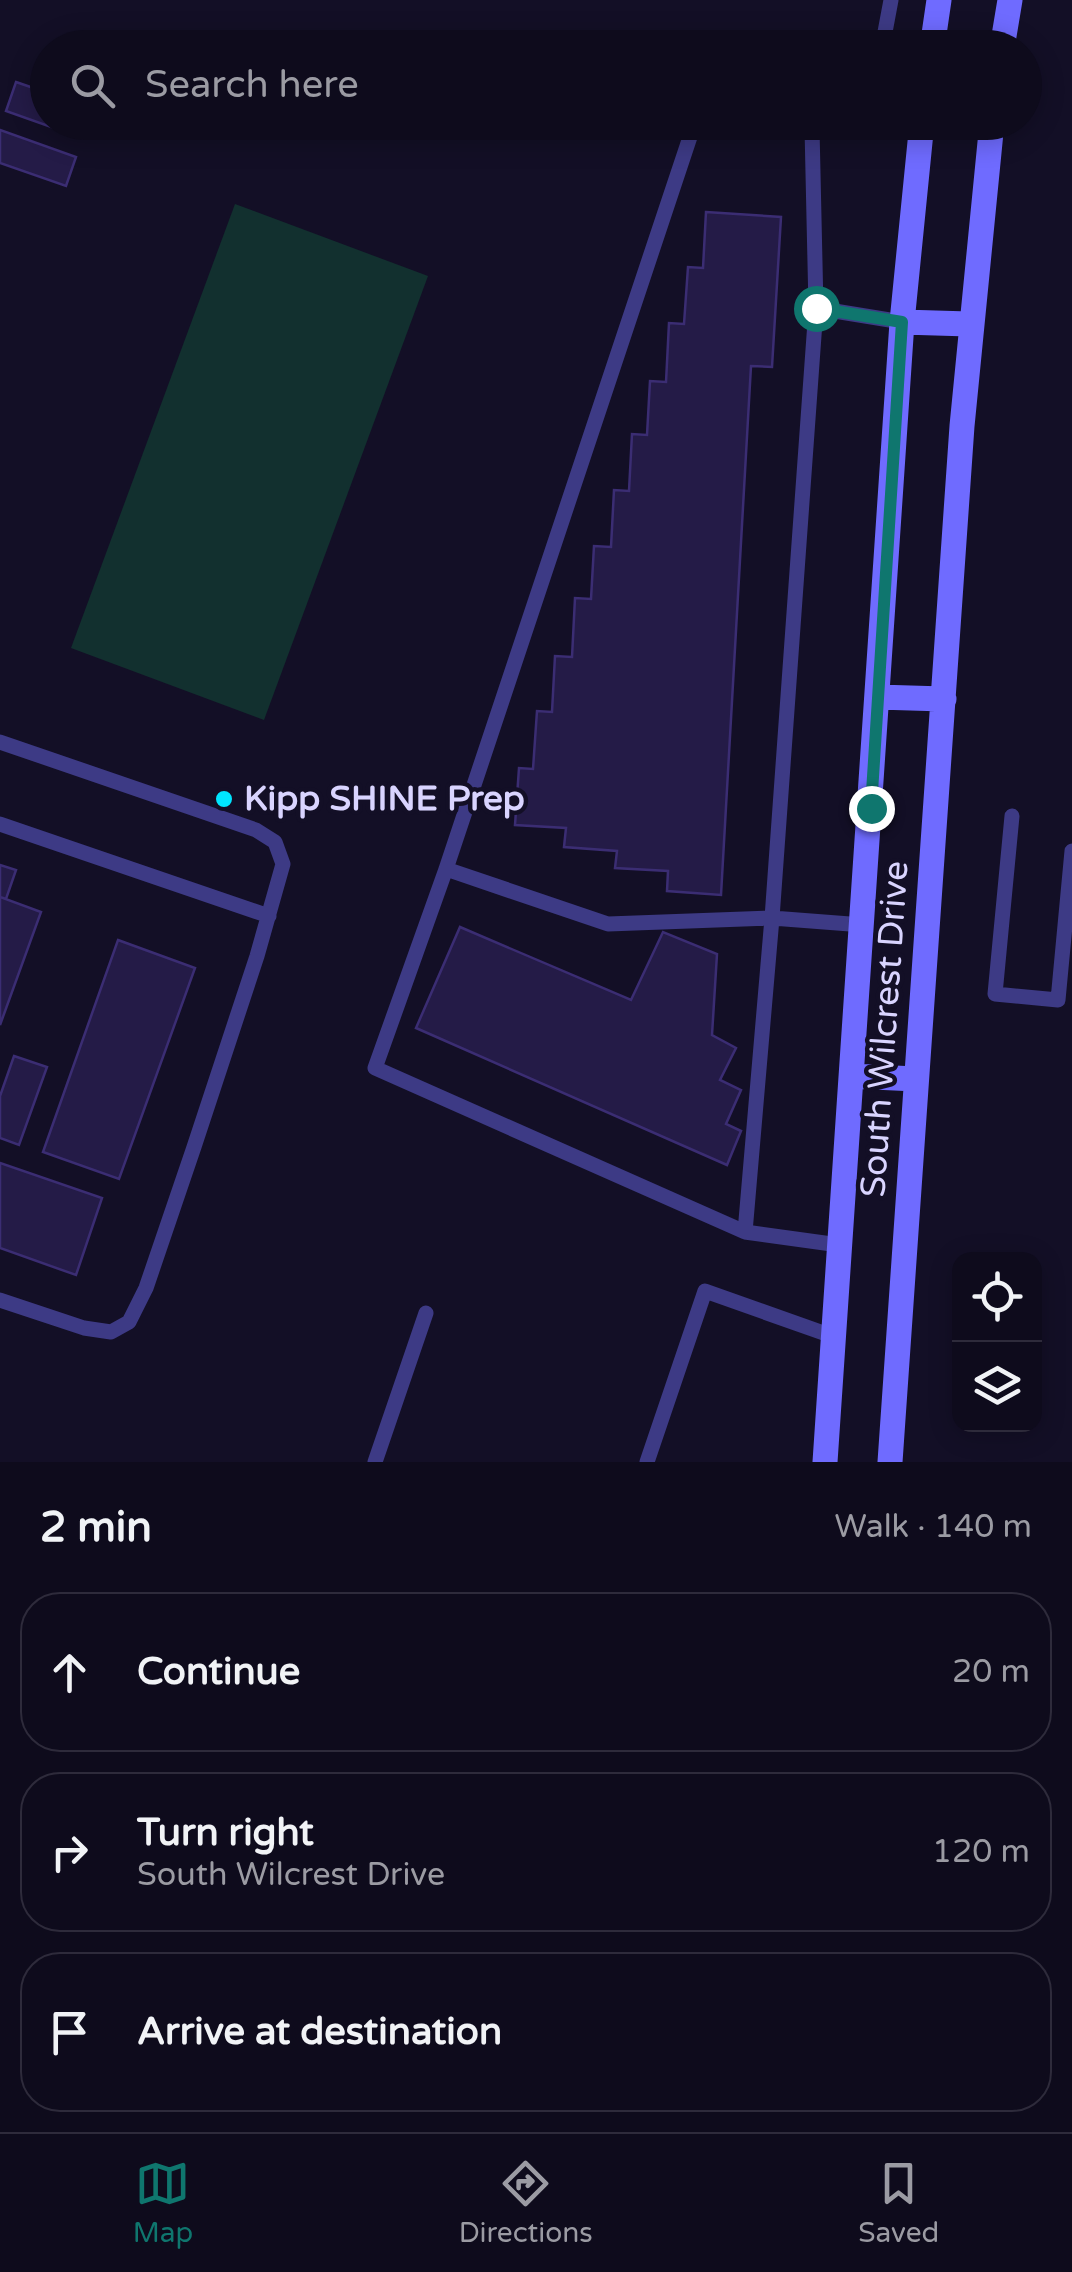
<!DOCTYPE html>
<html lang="en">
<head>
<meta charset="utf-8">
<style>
  body { margin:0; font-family:"Varela Round",sans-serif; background:#171425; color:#f1f3f6 }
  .controls { position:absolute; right:30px; bottom:30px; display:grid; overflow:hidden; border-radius:20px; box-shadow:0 5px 25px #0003 }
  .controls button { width:90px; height:90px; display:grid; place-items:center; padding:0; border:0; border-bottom:2px solid #2e2b3b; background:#0e0b1c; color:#f1f3f6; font:50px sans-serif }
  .stop { position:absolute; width:30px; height:30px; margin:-22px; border:8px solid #0f766e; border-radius:50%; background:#fff }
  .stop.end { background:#0f766e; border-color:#fff; box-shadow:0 2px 10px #0008 }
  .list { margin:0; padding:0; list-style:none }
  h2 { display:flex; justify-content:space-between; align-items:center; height:130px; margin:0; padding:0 40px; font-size:42px }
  h2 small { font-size:32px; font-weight:400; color:#9b9ba3 }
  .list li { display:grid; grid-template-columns:65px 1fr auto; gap:30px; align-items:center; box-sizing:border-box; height:160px; margin:0 20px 20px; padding:0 20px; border:2px solid #2e2b3b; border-radius:40px }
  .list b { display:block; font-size:38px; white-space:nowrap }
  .list p { margin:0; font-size:32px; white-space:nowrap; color:#9b9ba3 }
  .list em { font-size:32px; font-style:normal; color:#9b9ba3 }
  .icon { flex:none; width:55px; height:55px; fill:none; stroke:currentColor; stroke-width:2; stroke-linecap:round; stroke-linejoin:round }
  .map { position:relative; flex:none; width:1072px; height:1462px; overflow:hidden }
  .search { position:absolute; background:#0e0b1c; box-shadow:0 5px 25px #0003; left:30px; right:30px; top:30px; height:110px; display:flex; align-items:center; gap:25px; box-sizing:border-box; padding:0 35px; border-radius:55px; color:#9b9ba3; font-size:38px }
  .sheet { height:670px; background:#0e0b1c }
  nav { display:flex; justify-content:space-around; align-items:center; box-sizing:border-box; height:140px; border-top:2px solid #2e2b3b; background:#0e0b1c; font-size:28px; color:#9b9ba3 }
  nav a { display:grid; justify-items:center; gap:5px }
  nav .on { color:#0f766e }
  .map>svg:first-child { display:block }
  .green { fill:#12302f }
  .building { fill:#241b47; stroke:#3b2d73; stroke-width:2.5 }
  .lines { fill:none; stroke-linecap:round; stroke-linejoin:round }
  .service { stroke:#3d3a85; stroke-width:15 }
  .secondary { stroke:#6f6bff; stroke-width:25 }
  .route { stroke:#0f766e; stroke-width:12 }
  .poi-dot { fill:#00e5ff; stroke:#130f26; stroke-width:4 }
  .labels { text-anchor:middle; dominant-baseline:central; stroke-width:9; stroke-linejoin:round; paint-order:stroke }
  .poi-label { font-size:35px; font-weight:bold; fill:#d9d4ff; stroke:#130f26; text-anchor:start }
  .street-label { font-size:35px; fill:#d9d4ff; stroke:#130f26 }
</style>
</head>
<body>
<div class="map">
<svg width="1072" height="1462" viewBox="0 0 1072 1462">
  <rect width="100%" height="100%" fill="#130f26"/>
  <path class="green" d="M235,204L428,276L264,720L71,648Z"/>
  <path class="building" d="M16,82L48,93V122H88L82,138L6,111Z
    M0,130L76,157L66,186L0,163Z
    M706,212L781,217L772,367L751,366L721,895L667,891L668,871L615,868L617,851L564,847L566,828L515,825L519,768L533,769L537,711L552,712L555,656L572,657L575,598L591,599L594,546L611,547L614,490L629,491L632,434L647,435L650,381L666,382L669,323L684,324L688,267L703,268Z
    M0,865L16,870L6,899L0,897Z
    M0,897L41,912L0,1025Z
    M460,927L631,1000L663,932L717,954L712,1035L736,1048L720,1080L741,1090L726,1124L741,1131L727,1165L416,1028Z
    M118,940L195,968L119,1179L43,1152Z
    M14,1056L47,1067L19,1145L0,1138V1096Z
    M0,1163L102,1198L76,1275L0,1248Z"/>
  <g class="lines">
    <path class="service" d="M882,48L891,0
      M695,122L446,869L375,1068L745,1232L839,1245
      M816,308L902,322
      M0,742L256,830L275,842L283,864L257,956L194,1147L146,1288L129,1322L111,1332L84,1328L0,1300
      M1012,816L995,994L1058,1000L1072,851
      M0,824L269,916
      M446,869L608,924L772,918L863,925
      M745,1232L772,918L816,308L812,128L787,122
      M375,1462L426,1313
      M647,1462L705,1291L832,1336"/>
    <path class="secondary" d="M932,48L939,0
      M1002,48L1010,0
      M902,322L969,324
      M877,697L944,699
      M852,1076L916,1079
      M825,1462L902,322L922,122
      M890,1462L962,426L992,122"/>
  </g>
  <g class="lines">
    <path class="route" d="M816,308L902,322L871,808"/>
  </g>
  <circle class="poi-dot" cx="224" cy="799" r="10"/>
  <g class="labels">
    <g class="poi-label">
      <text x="244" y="799">Kipp SHINE Prep</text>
    </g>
    <g class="street-label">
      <text transform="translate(885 1029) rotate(-86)">South Wilcrest Drive</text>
    </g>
  </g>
</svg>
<div class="controls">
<button><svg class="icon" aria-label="locate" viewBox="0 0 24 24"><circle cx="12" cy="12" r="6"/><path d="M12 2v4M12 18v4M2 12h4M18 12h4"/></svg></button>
<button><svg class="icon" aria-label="layers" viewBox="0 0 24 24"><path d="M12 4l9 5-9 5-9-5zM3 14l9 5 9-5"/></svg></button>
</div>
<div class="stop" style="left:816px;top:308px"></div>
<div class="stop end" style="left:871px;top:808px"></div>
<div class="search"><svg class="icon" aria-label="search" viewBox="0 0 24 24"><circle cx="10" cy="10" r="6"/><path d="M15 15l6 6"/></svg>Search here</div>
</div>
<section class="sheet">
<h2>2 min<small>Walk · 140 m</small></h2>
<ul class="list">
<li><svg class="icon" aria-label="ahead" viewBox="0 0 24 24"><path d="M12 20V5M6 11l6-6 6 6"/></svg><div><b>Continue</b></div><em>20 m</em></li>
<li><svg class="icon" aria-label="right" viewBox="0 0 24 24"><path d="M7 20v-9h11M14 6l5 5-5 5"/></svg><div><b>Turn right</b><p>South Wilcrest Drive</p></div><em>120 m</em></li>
<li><svg class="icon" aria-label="arrive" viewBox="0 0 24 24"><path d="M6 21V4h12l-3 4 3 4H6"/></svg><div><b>Arrive at destination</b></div></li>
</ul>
</section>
<nav>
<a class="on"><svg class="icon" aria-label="map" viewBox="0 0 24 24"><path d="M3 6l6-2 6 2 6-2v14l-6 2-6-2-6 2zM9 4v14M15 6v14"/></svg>Map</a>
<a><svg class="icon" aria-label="directions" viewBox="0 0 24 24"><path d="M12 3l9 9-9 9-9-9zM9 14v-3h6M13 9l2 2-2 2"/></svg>Directions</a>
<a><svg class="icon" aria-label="saved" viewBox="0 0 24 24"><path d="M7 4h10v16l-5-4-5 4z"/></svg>Saved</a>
</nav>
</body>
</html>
